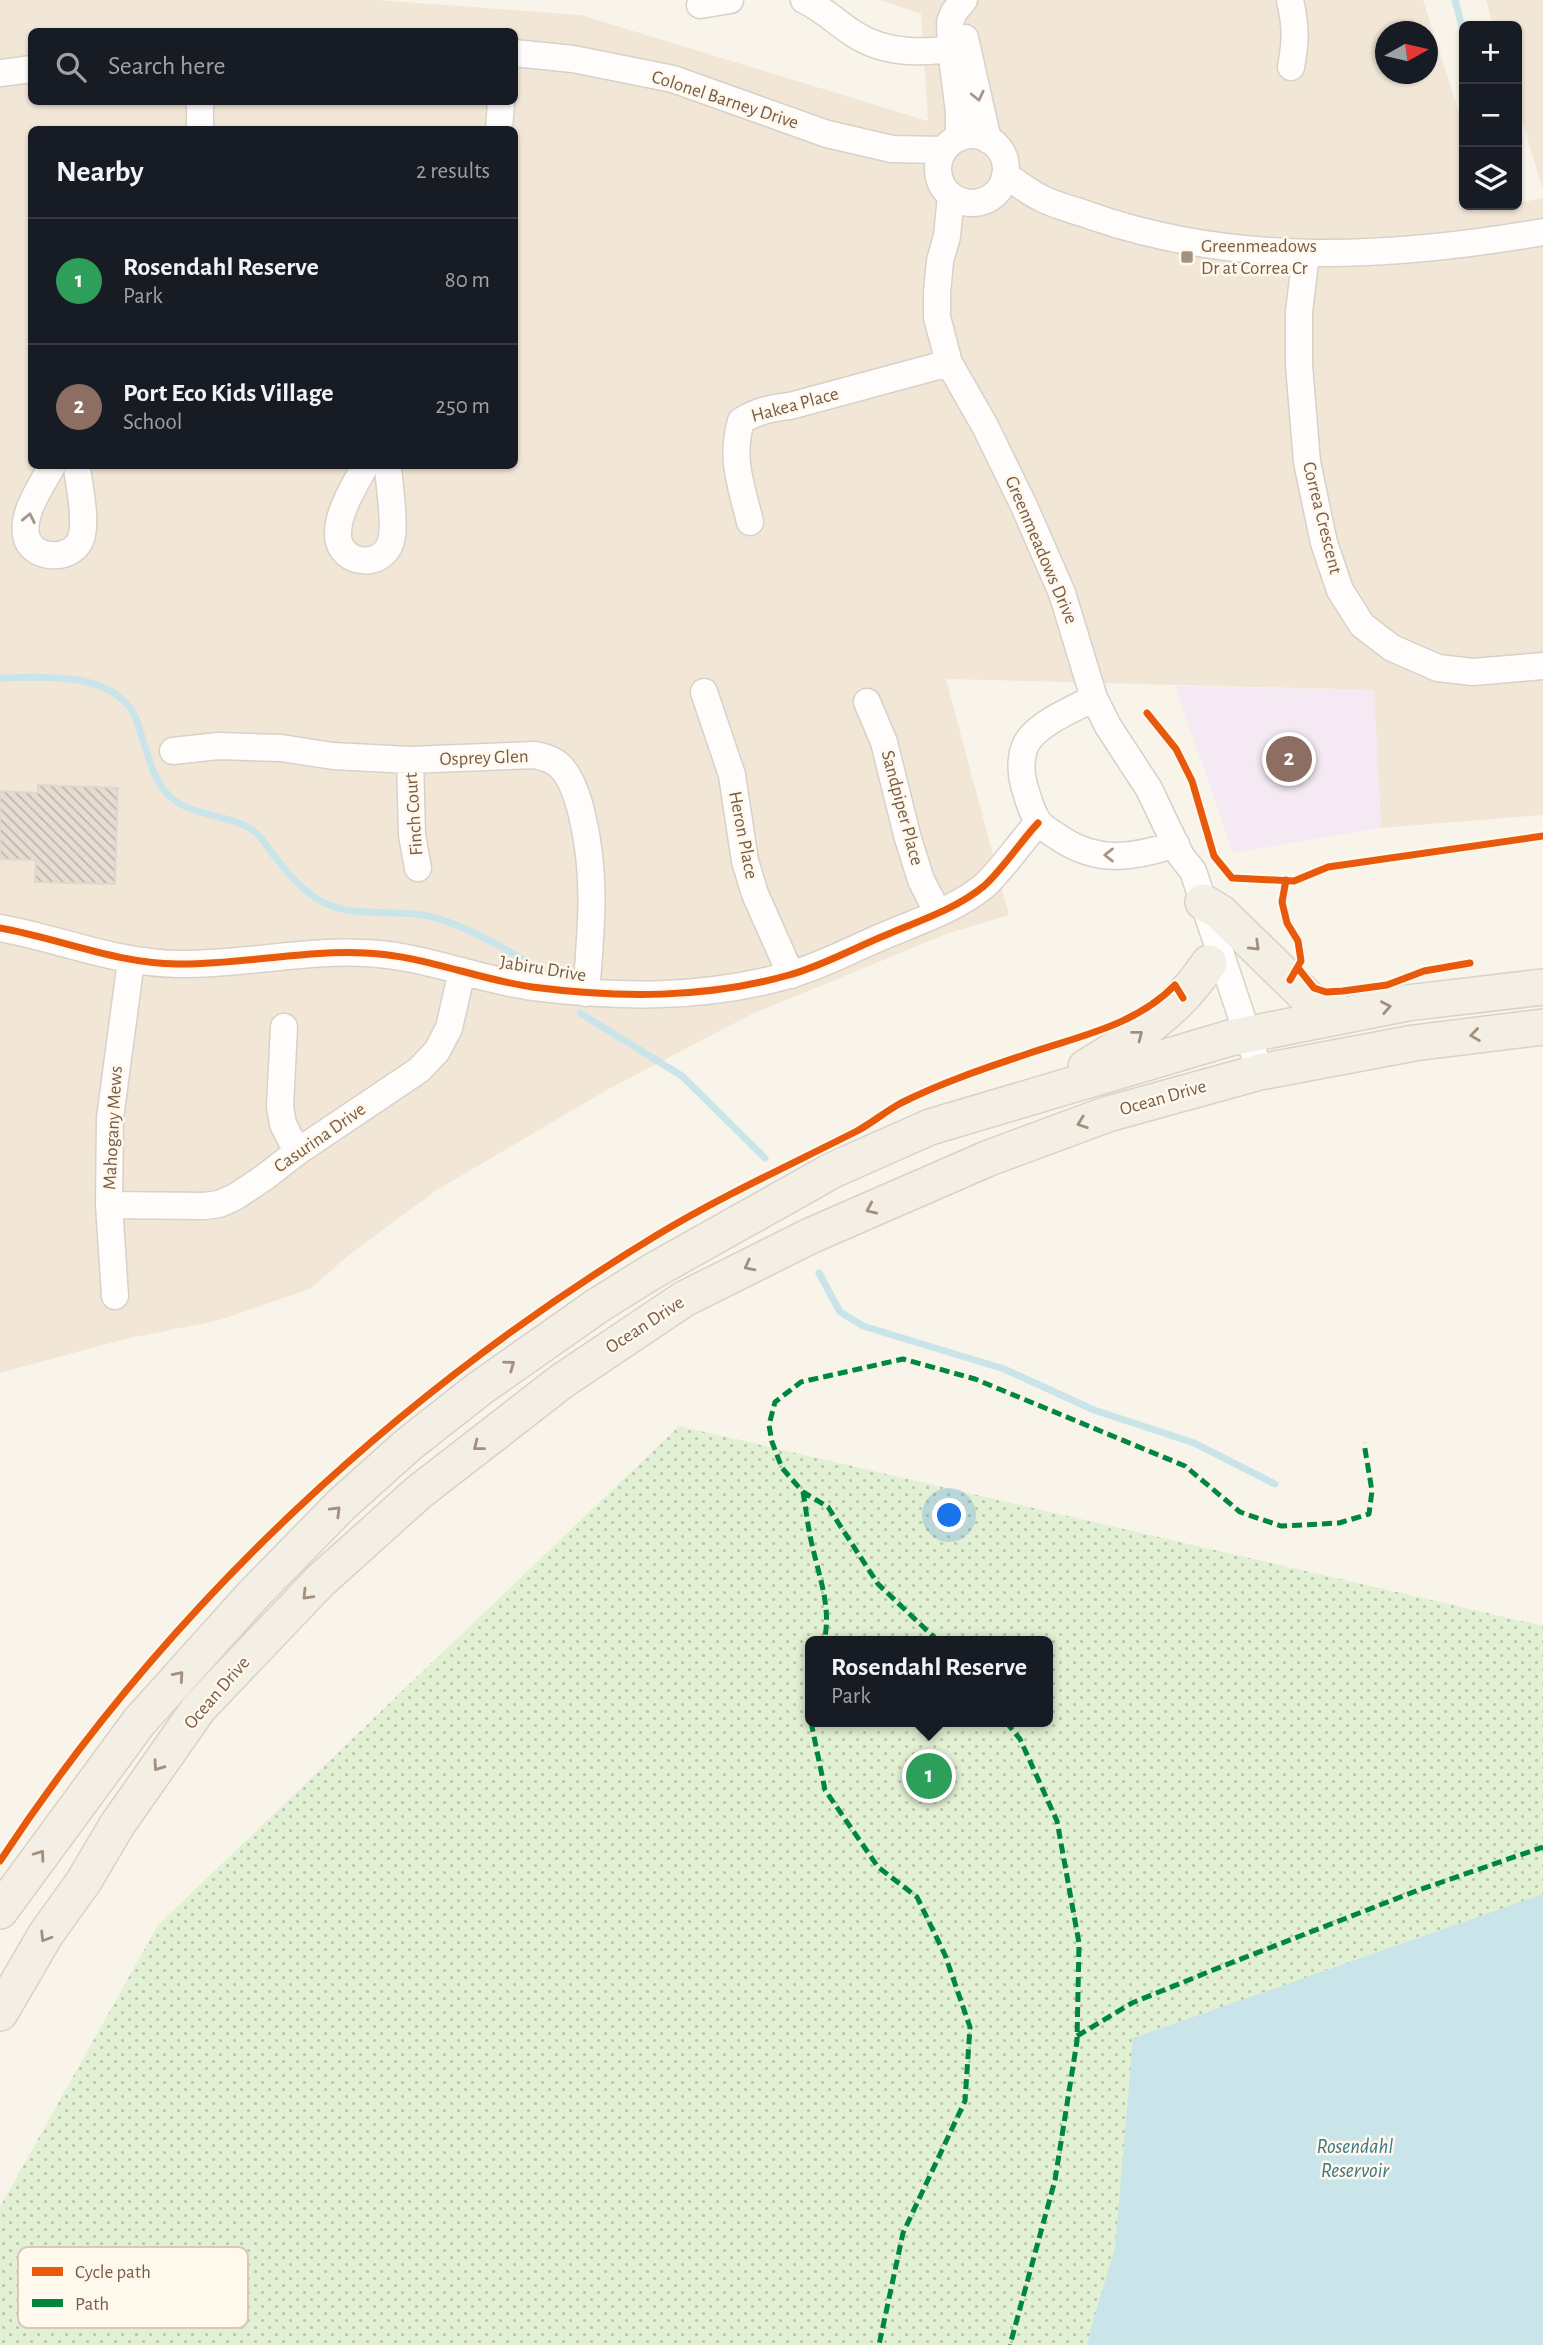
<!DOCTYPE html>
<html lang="en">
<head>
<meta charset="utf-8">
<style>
  body { margin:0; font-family:"Alegreya Sans",sans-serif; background:#242831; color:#f1f3f6 }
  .controls { position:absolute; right:21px; top:21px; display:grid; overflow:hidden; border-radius:10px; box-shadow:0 2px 5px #0004 }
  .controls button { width:63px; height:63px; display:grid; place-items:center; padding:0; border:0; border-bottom:2px solid #363941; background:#171b24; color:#f1f3f6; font:35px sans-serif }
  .compass { position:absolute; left:1375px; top:21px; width:63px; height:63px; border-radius:50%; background:#171b24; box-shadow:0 2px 5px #0004; rotate:82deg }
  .you { position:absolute; left:950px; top:1516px; width:24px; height:24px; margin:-18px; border:5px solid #fff; border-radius:50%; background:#1a73e8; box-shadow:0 0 0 10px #1a73e833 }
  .badge { display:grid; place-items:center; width:46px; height:46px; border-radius:50%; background:#7c3aed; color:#fff; font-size:23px; font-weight:700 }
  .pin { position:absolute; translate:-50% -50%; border:4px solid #fff; box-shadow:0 2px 7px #0006 }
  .popup { position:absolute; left:805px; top:1636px; width:248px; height:91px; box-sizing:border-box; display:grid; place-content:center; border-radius:10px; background:#171b24; filter:drop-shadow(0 2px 5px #0005); font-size:23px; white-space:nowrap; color:#9ea1a6 }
  .popup b { font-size:26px; color:#f1f3f6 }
  .popup::after { content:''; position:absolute; left:50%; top:100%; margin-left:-14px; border:14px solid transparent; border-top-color:#171b24 }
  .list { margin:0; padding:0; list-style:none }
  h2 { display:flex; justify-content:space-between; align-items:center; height:91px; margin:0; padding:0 28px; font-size:30px }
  h2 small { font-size:23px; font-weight:400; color:#9ea1a6 }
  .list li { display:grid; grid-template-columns:46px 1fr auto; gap:21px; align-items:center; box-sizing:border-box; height:126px; padding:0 28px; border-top:2px solid #363941 }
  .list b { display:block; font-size:26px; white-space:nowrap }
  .list p { margin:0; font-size:23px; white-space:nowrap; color:#9ea1a6 }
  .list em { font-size:23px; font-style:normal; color:#9ea1a6 }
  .icon { flex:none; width:38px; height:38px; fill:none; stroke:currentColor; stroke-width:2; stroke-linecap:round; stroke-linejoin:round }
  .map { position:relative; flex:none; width:1543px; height:2345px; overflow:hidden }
  .search { position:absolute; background:#171b24; box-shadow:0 2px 5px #0004; left:28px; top:28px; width:490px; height:77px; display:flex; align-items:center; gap:18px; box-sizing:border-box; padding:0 24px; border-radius:10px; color:#9ea1a6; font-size:26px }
  .panel { position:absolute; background:#171b24; box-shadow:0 2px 5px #0004; left:28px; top:126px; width:490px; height:343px; border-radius:10px }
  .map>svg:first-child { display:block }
  .residential { fill:#f2e7d7; fill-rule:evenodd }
  .education { fill:#f5eaf3 }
  .park { fill:url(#park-dots); fill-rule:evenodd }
  .water { fill:#cae5ea }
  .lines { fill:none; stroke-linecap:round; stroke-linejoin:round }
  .stream { stroke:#cae5ea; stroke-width:7 }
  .building { fill:url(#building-back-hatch); stroke:#e2d7cc; stroke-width:2 }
  .minor-casing { stroke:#d7d1c8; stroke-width:29 }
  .major-casing { stroke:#dad1c8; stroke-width:38 }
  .minor { stroke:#fefdfc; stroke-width:26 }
  .major { stroke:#f3efe5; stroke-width:35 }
  .quiet { stroke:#00873e; stroke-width:5; stroke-dasharray:10 5; stroke-linecap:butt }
  .cycleway-casing { stroke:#fff9ed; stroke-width:11 }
  .cycleway { stroke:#e8590c; stroke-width:7 }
  .oneway { stroke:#a89486 }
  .oneway2 { stroke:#a48f7e }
  .poi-dot { fill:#a59180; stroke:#fff9ed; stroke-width:2.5 }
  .labels { text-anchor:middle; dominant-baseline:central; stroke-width:5; stroke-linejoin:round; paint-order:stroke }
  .street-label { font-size:19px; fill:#795c47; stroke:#fff9ed }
  .poi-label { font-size:19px; fill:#795c47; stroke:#fff9ed; text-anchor:start }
  .water-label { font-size:21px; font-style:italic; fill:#3c7687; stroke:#fff9ed }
  .key { fill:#fff9ed; stroke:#d7cabb; stroke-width:2 }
  .key-label { font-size:19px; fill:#795c47 }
</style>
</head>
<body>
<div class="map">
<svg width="1543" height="2345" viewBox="0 0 1543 2345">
  <defs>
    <pattern id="park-dots" width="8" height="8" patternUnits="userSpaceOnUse" patternTransform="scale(1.75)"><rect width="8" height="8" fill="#e2f0d3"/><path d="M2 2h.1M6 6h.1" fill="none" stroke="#bcc6ad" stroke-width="1.8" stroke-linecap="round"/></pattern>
    <pattern id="building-back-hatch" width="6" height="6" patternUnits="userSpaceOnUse" patternTransform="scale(1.75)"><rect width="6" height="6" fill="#e5dcd2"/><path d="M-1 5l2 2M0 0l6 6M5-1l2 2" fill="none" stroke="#beb6ac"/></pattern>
  </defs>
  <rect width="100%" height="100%" fill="#f8f4ea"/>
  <path class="residential" d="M0,0H376L581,15L928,121L921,14L880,0H1423L1459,112L1464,146V205H1473L1475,212L1543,198V815L1381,828L1373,690L946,679L1009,915L949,933L752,1014L605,1091L437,1190L350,1254L310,1289L216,1321L125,1339L0,1373ZM32,32H514V102H32ZM1386,32H1428V74H1386ZM32,130H514V466H32Z
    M1486,0H1543V190L1517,104V26H1493Z"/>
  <path class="education" d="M1175,686L1374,690L1381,828L1233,853Z"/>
  <path class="park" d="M679,1426L1543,1626V2345H0V2207L158,1925ZM810,1641H1048V1722H810Z"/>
  <path class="water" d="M1543,1894V2345H1087L1091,2328L1115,2248L1133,2038Z"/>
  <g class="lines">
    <path class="stream" d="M1455,0L1464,35
      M0,678C40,677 108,671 133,712C136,717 138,725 140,731C147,750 151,774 164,790C185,818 227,812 254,831C261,836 266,845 271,852C286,870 298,887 319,900C351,919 390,909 423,915C458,922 498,944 528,963
      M580,1013L682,1076L765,1158
      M819,1273L840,1312L863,1326L1004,1369L1094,1410L1194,1443L1275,1484"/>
  </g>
  <path class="building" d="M38,785L118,788L115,884L35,882L36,860L0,859V791L38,793Z"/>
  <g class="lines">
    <g class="minor-casing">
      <path id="minor" d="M804,0C822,8 837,23 854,34C888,56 928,53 967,47
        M1290,0C1296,27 1296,40 1291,67
        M700,5L730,0
        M965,38L988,140
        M514,53L573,59L673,79L827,134L892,149L944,150
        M0,73L32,69
        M200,130V102
        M499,130L501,102
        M938 169a34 34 0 1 1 68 0a34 34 0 1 1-68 0Z
        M959,138V112L951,49L950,22L954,12L964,0
        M1005,175C1017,182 1028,192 1041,198C1056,206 1075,210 1091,216C1238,267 1392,258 1543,232
        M951,196L947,236L940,261L937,293V317L949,363L985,426L1024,506L1062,593L1094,698L1108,726L1149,789L1181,856L1193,871L1260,1072
        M1306,254L1299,312V365L1307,462L1324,543L1340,590L1362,625L1392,648L1438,668L1473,672L1543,666
        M52,466C42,485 22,512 26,535C30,561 76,563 82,535C86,514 79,487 77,466
        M365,466C355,485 337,512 338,536C340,567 388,570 392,536C395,519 389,484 388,466
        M750,522C741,484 730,459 741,421C757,411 771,408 790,406L949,363
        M704,692L732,775L745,861L755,894L791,975
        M1094,698C1074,709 1045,720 1030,738C1020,750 1020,771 1024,785C1027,796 1031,810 1037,820C1041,827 1051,832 1058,837C1097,864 1133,858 1176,844
        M867,702L884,742L907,835L921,880L938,913
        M173,751L218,746L281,748L333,756L410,760L535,755C544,757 553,759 560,766C572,778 578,798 582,815C597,877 591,930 586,993
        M410,760L412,835L418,868
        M0,928C61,939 114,963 178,964C240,965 302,950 365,953C422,955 476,979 532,987C618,998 705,999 789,975C822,966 854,948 886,935C919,921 956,909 984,886C1002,870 1021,841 1038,823
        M284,1027L280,1106L283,1124L297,1152
        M109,1205L204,1206L219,1204L235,1197L265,1177L297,1152L419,1070L437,1051L449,1028L462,971
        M115,1296L109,1205L110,1118L131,961"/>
    </g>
    <g class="major-casing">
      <path id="major" d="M1203,902L1221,913L1312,1002L1345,1015
        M1086,1067C1136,1037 1176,1013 1209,963
        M0,1911L139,1722L253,1595L342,1504L409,1444L479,1389L597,1306L653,1271L833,1170L930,1127L1230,1038L1407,1003L1543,987
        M0,2013L46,1934L84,1881L117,1825L199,1708L320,1581L419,1492L562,1381L684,1299L810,1236L989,1158L1108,1114L1260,1072L1414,1043L1543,1027"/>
    </g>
    <use href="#minor" class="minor"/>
    <use href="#major" class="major"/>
    <path class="quiet" d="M803,1492C806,1509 808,1528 812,1545C819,1576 832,1609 824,1641
      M938,1641L878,1584L828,1507L803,1492L782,1468L772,1442L769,1425L775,1402L801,1382L903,1359L975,1379L1185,1466L1240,1512L1281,1526L1339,1523L1369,1514L1372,1491L1364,1443
      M810,1700L808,1708L810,1716
      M811,1722L825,1790L878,1867L917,1897L945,1955L970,2027L965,2101L903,2233L879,2345
      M1006,1722L1020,1739L1057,1821L1079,1943L1077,2041L1055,2180L1010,2345
      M1077,2036L1132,2003L1223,1966L1416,1891L1543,1847"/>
    <g class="cycleway-casing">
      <path id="cycleway" d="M1147,713L1176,749L1192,781L1214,856L1232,878L1294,881L1328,867L1543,836
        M1286,880L1282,902L1287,923L1298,941L1301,961L1290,980
        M0,928C61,939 114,963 178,964C240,965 302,950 365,953C422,955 476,979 532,987C618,998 705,999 789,975C822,966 854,948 886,935C919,921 956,909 984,886C1002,870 1021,841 1038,823
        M1298,968L1314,988L1326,992L1343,991L1387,985L1424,971L1470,963
        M0,1861C168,1606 397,1393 657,1235C722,1196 790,1165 857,1131C872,1123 886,1111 901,1103C941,1083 985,1068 1027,1054C1079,1036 1135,1026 1175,985L1183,998"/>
    </g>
    <use href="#cycleway" class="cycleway"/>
  </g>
  <defs><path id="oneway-chevron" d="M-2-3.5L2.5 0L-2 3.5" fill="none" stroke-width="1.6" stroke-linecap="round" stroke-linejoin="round" transform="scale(1.75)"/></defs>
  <g class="oneway">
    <use href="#oneway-chevron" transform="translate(978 96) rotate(77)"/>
    <use href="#oneway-chevron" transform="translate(29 518) rotate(-78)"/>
    <use href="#oneway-chevron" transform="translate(1109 855) rotate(180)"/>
  </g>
  <g class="oneway2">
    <use href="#oneway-chevron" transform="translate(1255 946) rotate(44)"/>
    <use href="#oneway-chevron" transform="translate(1386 1007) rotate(-11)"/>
    <use href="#oneway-chevron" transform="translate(1138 1035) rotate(-38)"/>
    <use href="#oneway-chevron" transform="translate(1475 1035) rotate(172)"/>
    <use href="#oneway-chevron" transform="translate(1082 1123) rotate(160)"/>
    <use href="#oneway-chevron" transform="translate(871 1209) rotate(156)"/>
    <use href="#oneway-chevron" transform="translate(749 1266) rotate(153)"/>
    <use href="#oneway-chevron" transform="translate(510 1365) rotate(-36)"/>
    <use href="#oneway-chevron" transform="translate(478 1446) rotate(142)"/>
    <use href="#oneway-chevron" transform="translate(336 1511) rotate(-45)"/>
    <use href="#oneway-chevron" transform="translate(307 1595) rotate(134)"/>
    <use href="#oneway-chevron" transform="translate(179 1676) rotate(-49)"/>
    <use href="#oneway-chevron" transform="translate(158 1766) rotate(125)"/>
    <use href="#oneway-chevron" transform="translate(40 1855) rotate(-54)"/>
    <use href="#oneway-chevron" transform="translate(45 1937) rotate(122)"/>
  </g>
  <rect class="poi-dot" x="1180" y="250" width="14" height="14" rx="3.5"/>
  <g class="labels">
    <g class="street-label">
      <text transform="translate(725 100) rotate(18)">Colonel Barney Drive</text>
      <text transform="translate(795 405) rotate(-15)">Hakea Place</text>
      <text transform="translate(1322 518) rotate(76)">Correa Crescent</text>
      <text transform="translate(1041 550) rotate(67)">Greenmeadows Drive</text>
      <text transform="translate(484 758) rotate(-2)">Osprey Glen</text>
      <text transform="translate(902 808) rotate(75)">Sandpiper Place</text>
      <text transform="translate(414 814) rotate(-94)">Finch Court</text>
      <text transform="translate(743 835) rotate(79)">Heron Place</text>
      <text transform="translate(543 969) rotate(9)">Jabiru Drive</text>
      <text transform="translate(1163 1098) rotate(-16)">Ocean Drive</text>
      <text transform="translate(113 1128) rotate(-87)">Mahogany Mews</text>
      <text transform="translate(320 1138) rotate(-35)">Casurina Drive</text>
      <text transform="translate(645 1325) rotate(-33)">Ocean Drive</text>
      <text transform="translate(217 1693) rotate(-49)">Ocean Drive</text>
    </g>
    <g class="poi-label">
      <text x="1201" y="246">Greenmeadows<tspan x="1201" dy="22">Dr at Correa Cr</tspan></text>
    </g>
    <g class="water-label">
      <text x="1355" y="2146">Rosendahl<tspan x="1355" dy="24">Reservoir</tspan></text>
    </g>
  </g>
  <rect x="18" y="2247" width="230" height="81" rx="10" class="key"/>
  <rect x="32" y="2267" width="31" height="9" fill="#e8590c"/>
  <rect x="32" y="2299" width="31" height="8" fill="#00873e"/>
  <g class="key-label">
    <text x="75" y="2278">Cycle path</text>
    <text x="75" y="2310">Path</text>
  </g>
</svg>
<div class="controls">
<button>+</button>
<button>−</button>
<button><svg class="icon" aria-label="layers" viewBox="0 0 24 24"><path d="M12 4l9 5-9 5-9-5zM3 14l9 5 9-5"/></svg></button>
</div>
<svg class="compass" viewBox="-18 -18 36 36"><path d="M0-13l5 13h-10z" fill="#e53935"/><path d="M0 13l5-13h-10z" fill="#9ea1a6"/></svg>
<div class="you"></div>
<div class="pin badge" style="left:929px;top:1776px;background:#2e9e5b">1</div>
<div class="popup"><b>Rosendahl Reserve</b>Park</div>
<div class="pin badge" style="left:1289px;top:759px;background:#8d6e63">2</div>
<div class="search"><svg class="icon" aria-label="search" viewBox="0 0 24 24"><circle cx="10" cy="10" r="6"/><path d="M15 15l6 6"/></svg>Search here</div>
<section class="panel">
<h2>Nearby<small>2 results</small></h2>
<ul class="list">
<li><span class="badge" style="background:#2e9e5b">1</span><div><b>Rosendahl Reserve</b><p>Park</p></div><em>80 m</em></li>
<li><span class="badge" style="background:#8d6e63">2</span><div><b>Port Eco Kids Village</b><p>School</p></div><em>250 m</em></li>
</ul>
</section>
</div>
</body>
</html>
